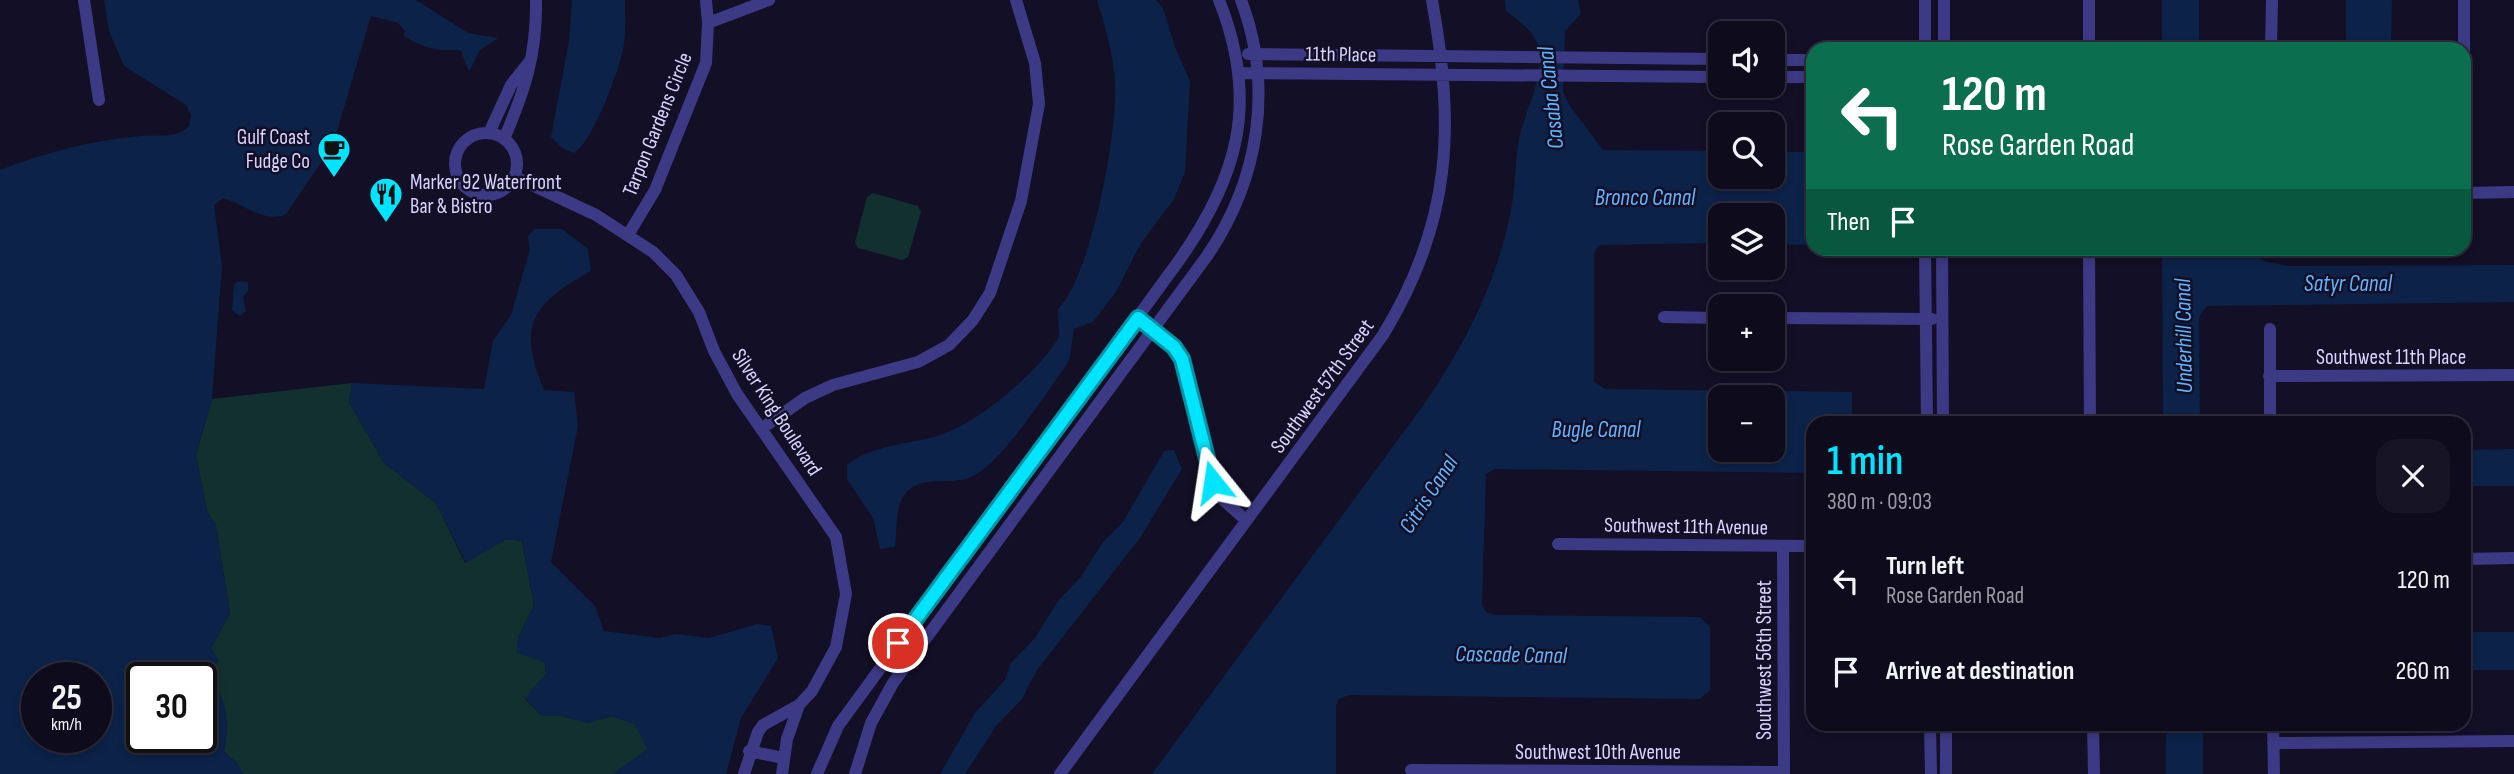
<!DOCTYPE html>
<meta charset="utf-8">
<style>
:root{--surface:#0e0b1c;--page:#171425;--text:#f1f3f6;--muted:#9b9ba3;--line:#2e2b3b;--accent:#00e5ff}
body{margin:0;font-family:"Sofia Sans Condensed",sans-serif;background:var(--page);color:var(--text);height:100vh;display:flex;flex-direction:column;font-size:26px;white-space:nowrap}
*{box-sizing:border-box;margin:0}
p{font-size:23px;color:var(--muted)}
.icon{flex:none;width:38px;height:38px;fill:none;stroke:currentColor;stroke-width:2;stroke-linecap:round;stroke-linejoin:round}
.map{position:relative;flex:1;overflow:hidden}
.panel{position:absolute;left:1806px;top:416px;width:665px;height:315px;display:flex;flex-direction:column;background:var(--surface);border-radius:21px;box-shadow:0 4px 10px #0003,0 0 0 2px var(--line)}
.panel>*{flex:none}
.banner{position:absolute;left:1806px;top:42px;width:665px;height:214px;border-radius:21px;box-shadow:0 4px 10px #0003,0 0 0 2px var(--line);background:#0b6e4f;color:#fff;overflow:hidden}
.controls{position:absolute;left:1708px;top:21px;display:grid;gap:14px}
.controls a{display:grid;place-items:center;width:77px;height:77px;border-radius:14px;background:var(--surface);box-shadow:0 4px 10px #0003,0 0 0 2px var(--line);font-size:35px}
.speed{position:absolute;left:21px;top:662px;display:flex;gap:14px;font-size:35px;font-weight:700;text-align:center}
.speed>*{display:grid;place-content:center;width:91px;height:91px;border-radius:50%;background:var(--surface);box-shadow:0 4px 10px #0003,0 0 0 2px var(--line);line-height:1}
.speed small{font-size:18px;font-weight:400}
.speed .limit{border:4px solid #111;border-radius:10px;background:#fff;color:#111}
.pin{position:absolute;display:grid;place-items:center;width:60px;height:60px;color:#fff;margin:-30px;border:4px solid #fff;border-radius:50%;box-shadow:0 2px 7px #0007}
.me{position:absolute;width:77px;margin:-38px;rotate:345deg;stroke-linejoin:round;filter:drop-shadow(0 0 5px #0008)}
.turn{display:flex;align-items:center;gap:24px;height:147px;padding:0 21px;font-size:32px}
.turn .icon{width:91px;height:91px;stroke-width:2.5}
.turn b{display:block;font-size:49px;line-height:60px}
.then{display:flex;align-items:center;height:66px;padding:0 21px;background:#0003;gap:14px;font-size:26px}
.round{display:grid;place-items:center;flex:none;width:74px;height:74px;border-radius:21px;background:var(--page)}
.summary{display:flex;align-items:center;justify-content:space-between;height:119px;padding:0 21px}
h1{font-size:42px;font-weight:600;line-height:52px;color:var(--accent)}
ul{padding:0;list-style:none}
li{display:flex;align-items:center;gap:21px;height:91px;padding:0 21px}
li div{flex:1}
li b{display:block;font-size:26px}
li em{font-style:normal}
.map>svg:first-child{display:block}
</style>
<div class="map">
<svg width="2514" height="774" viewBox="0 0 2514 774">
<rect width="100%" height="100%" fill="#130f26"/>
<!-- green -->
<path fill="#12302f" d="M873,193l45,13 3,6 -13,45 -6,3 -44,-12 -3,-6 12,-45z
M352,383l-3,19 35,61 52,40 29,60 41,-24 16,2 12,64 -16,33 27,25 1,11 -21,25 17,17h20l26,7 23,-7 24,8 13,25 -35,25h-370l-7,-12 -12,-10c5,-29 4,-48 -13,-73l7,-19 -7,-12 19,-35 -14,-87 -9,-15 -11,-56 16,-56z"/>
<!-- water -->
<path fill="#0c2248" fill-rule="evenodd" d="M104,0h312l52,33 30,5 -18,12 -11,22 -8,-21c-7,-2 -10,0 -17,-1 -12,0 -30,-7 -40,-14l1,-5 -7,-8 -27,-7 -38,129 -47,69c-19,11 -44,-11 -63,-16l-9,7 8,61 -10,133 -16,56 11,56 9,15 14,87 -19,35 7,12 -7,19c17,25 18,44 13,73l12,10 7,12h-243v-604c46,-18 93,-30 142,-34 15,-1 37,2 47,-10l2,-11 -5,-10 -62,-39 -15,-35zM37,677h59v60h-59zM142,677h59v60h-59z
M572,0h53c0,15 1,30 -1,44 -3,22 -31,99 -50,109l-12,-5 -11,-11 18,-96z
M1097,0h59l7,8 12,39 15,34 -5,91 -11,27 -33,44 -25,49 -23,30 -19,7 -4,28 -5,10c-21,29 -60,91 -90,108 -21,13 -53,-3 -70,19 -10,12 -8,38 -10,53l-15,2 -7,-31 -26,-39v-14c23,-19 59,-21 87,-28 41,-11 103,-63 125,-100l-1,-28c33,-32 60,-178 57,-225 -1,-28 -10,-58 -18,-84z
M1505,0h73l3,14 -16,17 -2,61 7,14 33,44 117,1v26h53v-25h40v93l-40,-1v-29h-53v28l-121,2 -5,9v128l11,7 247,3v31l-39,1v49l-318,-4 -9,5 -4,130 4,8 9,3 205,2 10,10v63l-10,9 -351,-4 -10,4 -3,7v68h-184l273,-371c42,-62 74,-125 87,-199 4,-23 3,-48 8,-70 7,-28 25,-57 18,-88 -4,-15 -20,-26 -32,-35zM1720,397h53v53h-53z
M2162,0h37v49h-37z
M2346,0h46l-1,49h-45z
M534,229h28l26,20 3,22c-60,33 -74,55 -47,119l30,2 4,34 -27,136 44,44 9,25 55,7 16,-4 34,4 48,-14 14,2 7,32 -37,60 -15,56h-113l34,-25 -12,-25 -24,-8 -23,7 -26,-7h-20l-17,-18 21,-24 -1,-11 -29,-11 2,-14 16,-33 -12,-64 -16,-2 -40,24 -30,-60 -52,-40 -35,-61 3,-19 132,6 9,-48 18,-26 19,-66 -2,-12z
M2162,249h78l27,13 22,4 225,-1v37l-307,4 -8,11 1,106h-37z
M238,281l10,1v9l-5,6 3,14 -6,5 -8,-6 2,-25z
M2514,449v37h-50v-36z
M1174,450l8,19 -42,69 -103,132 -15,29 -26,27 -31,48h-25l35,-61 30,-33 6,-17 24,-25 23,-37 22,-23 23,-36 20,-20 41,-71z
M2464,632h50v38h-50z
M2166,725h37v49h-37z"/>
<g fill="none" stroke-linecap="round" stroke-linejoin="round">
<!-- minor -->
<path stroke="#3d3a85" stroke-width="12" d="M84,0l15,100
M706,0l2,23
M1925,49v-49
M1944,49v-49
M2089,49v-49
M2271,49l1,-49
M1248,54l472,5
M1773,60h40
M1238,73l482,4
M1773,77h40
M455 164a31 31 0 1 1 62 0a31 31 0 1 1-62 0Z
M489,133l22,-48 19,-24
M504,139c21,-49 33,-85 32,-139
M2464,141v-141
M515,177l81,38 57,37 23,23 23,37 15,39 23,43 99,143 10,57 -10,53 -24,44 -13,14 -36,20 -5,7 -14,42
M2464,193l50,-1
M628,235l27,-45 51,-127 2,-40 61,-23
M1925,248l2,176
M1942,248l1,176
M2089,248l1,176
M1664,317l56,1
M1773,318l159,1
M1147,325l27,22 8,12 31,123 8,16 25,22
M2269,376l245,-1
M2270,424v-95
M761,429l44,-31 28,-13 85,-23 31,-17 24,-25 17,-27 31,-92 18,-97 -4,-41 -19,-63
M1558,544l255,2
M1783,546l1,228
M2464,559l50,-1
M1930,724l1,50
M1946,724v50
M2093,724l1,50
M2273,724l1,50
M2273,743l241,-2
M749,751l34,7
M1411,770l373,2
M782,774l5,-35 12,-34
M817,774l21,-48 337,-460c63,-87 85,-163 44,-266
M855,774l16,-51 22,-40 314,-427c52,-76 67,-169 34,-256
M1060,774l323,-439c69,-113 72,-208 49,-335"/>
</g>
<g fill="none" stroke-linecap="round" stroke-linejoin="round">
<defs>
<path id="route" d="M898,643l240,-325 36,29 8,12 31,123"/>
</defs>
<!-- route casing -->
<use href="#route" stroke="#0095a6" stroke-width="18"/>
<!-- route -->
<use href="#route" stroke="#00e5ff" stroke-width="12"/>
</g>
<!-- icons -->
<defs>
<symbol id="cafe-pin" viewBox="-11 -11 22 30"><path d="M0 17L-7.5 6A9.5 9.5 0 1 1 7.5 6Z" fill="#00e5ff" stroke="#130f26"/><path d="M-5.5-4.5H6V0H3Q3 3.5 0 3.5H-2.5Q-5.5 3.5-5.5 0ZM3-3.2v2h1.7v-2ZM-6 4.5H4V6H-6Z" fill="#111"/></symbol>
<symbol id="restaurant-pin" viewBox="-11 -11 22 30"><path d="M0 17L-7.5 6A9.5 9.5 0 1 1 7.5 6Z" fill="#00e5ff" stroke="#130f26"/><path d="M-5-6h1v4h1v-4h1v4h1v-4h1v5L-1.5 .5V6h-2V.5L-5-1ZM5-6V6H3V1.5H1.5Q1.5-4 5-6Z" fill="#111"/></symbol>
</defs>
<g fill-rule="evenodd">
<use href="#cafe-pin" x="315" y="130" width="38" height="52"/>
<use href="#restaurant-pin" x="367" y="175" width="38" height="52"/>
</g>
<g text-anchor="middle" stroke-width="5" stroke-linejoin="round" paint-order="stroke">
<!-- street labels -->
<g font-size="21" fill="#d9d4ff" stroke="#130f26">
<text transform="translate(1341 54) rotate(1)" y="7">11th Place</text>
<text transform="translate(657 124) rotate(-68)" y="7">Tarpon Gardens Circle</text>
<text x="2391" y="364">Southwest 11th Place</text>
<text transform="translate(1322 386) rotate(-54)" y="7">Southwest 57th Street</text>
<text transform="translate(777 412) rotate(57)" y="7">Silver King Boulevard</text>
<text transform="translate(1686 526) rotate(1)" y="7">Southwest 11th Avenue</text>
<text transform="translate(1764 660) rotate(-90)" y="7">Southwest 56th Street</text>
<text x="1598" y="759">Southwest 10th Avenue</text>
</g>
<!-- poi labels -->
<g font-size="21" fill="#d9d4ff" stroke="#130f26" text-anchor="end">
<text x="310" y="144">Gulf Coast<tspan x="310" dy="24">Fudge Co</tspan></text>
<text x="410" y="189" text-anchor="start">Marker 92 Waterfront<tspan x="410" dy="24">Bar &amp; Bistro</tspan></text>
</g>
<!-- water labels -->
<g font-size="23" font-style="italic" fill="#62b6ff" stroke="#130f26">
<text transform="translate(1550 98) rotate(-96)" y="8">Casaba Canal</text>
<text x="1645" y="205">Bronco Canal</text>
<text x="2348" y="291">Satyr Canal</text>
<text transform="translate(2183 336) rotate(-91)" y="8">Underhill Canal</text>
<text x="1596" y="437">Bugle Canal</text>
<text transform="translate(1428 494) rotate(-57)" y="8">Citris Canal</text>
<text transform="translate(1511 654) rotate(1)" y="8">Cascade Canal</text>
</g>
</g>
</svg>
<div class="controls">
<a><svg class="icon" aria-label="sound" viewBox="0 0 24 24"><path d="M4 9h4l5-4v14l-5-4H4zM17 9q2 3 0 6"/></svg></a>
<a><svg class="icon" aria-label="search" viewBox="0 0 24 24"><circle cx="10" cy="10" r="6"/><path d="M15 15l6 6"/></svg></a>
<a><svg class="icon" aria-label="layers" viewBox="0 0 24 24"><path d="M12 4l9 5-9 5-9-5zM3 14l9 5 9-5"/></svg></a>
<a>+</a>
<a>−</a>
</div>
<div class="speed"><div>25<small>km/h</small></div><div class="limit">30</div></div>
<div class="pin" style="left:898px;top:643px;background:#d93025"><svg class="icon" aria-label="arrive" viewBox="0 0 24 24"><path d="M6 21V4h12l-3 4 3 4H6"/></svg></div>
<svg class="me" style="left:1213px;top:482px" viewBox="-20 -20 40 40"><path d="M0-17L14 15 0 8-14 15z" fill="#00e5ff" stroke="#fff" stroke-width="4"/></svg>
<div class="banner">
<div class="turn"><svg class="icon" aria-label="left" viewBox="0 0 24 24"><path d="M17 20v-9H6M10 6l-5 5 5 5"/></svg><div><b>120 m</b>Rose Garden Road</div></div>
<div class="then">Then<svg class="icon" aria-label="arrive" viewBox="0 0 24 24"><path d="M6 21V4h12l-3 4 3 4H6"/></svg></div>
</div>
<section class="panel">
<div class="summary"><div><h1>1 min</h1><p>380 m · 09:03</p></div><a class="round"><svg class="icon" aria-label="close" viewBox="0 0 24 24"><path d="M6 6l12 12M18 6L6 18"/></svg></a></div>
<ul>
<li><svg class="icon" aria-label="left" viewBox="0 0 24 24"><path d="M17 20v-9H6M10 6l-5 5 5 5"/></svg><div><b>Turn left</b><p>Rose Garden Road</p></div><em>120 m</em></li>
<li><svg class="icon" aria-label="arrive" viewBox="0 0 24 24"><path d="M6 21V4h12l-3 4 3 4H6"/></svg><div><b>Arrive at destination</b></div><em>260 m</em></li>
</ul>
</section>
</div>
